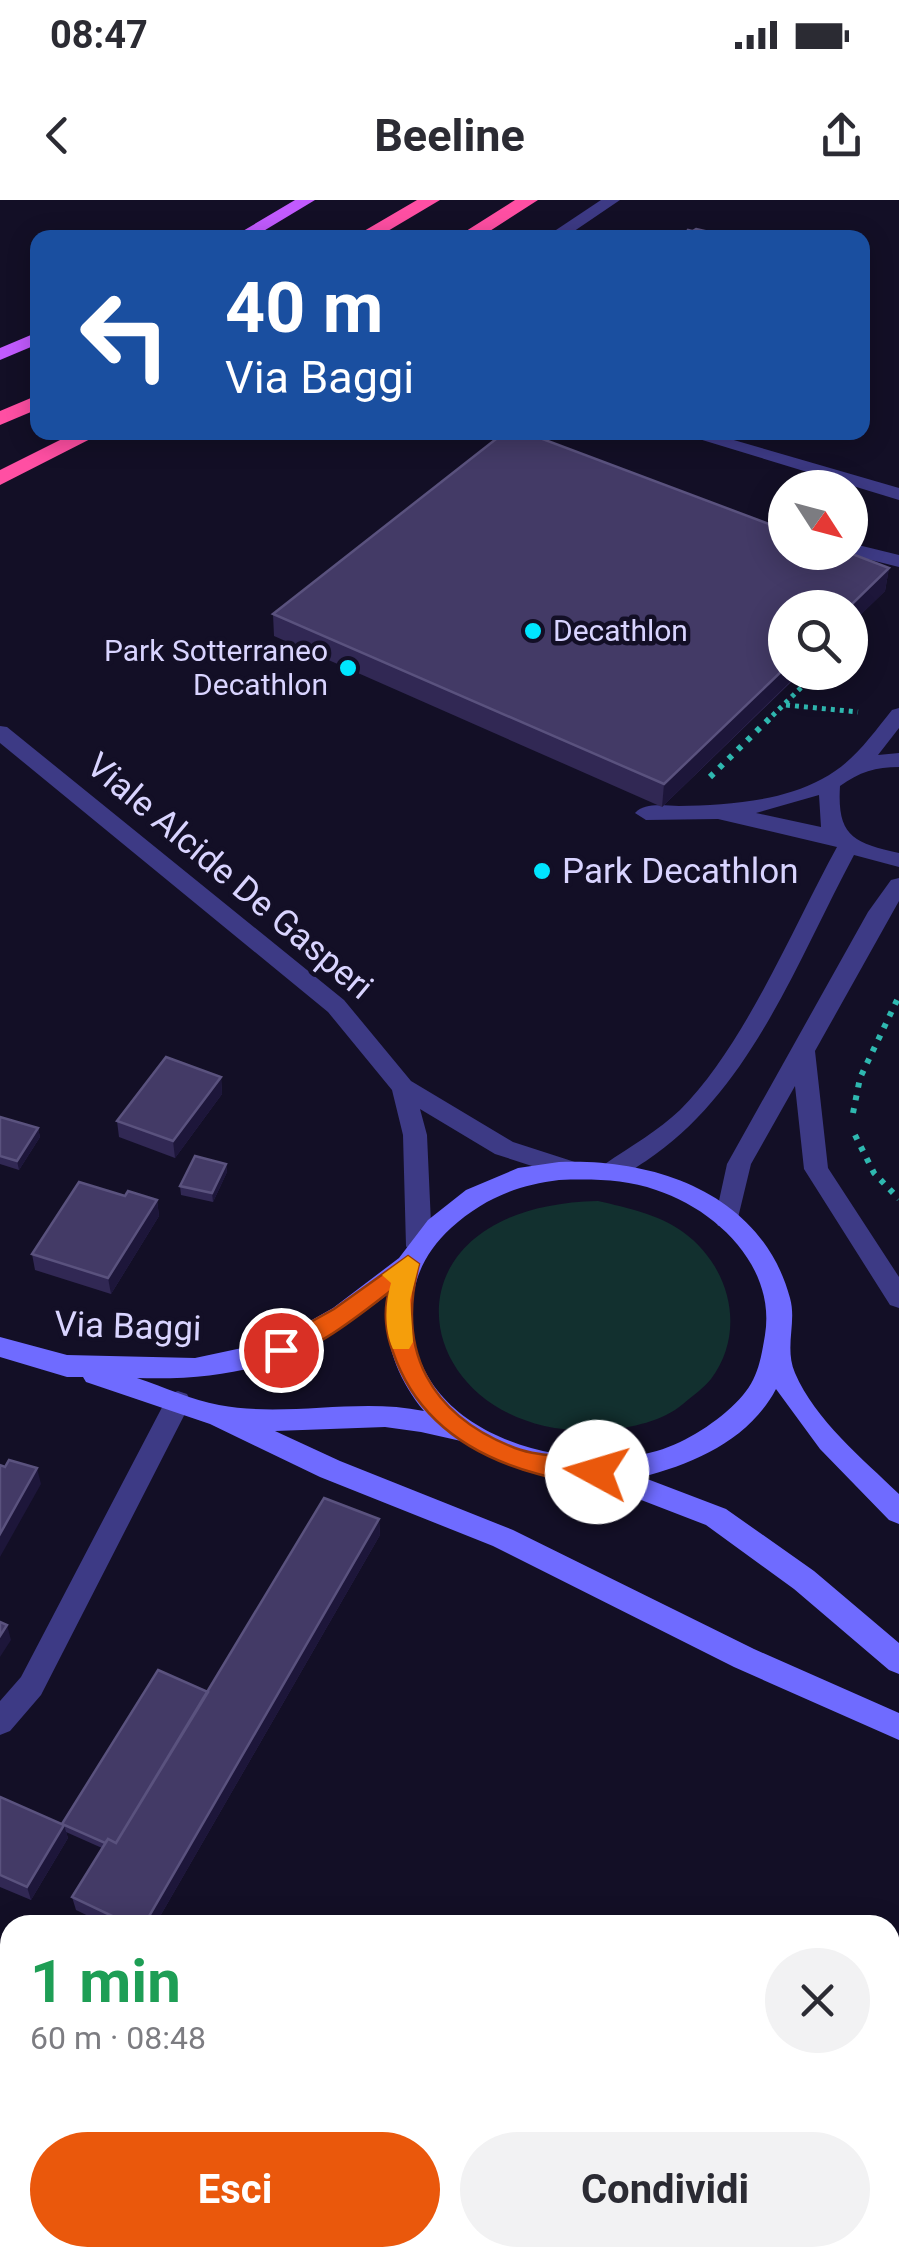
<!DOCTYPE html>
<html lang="it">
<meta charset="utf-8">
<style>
:root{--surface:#fff;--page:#f2f2f3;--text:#2b2b33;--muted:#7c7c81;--accent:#ea580c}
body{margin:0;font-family:Roboto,sans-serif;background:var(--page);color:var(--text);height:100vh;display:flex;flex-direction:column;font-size:38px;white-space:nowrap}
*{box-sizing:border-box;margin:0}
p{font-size:32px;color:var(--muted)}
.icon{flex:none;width:55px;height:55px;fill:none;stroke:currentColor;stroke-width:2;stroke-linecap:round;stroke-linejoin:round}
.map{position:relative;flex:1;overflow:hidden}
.side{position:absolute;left:0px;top:1715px;width:900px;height:352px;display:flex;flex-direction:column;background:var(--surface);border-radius:30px 30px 0 0;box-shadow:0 5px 25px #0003}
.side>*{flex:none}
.hud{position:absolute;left:30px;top:30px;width:840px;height:210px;border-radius:20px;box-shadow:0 5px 25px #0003;background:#1a4fa0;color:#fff;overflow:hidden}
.needle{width:65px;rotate:126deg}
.tools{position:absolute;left:768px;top:270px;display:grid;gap:20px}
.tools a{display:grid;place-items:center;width:100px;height:100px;border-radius:50%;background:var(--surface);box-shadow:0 5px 25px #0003;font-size:50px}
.pin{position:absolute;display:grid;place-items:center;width:85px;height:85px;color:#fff;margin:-42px;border:5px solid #fff;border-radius:50%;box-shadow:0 2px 10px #0007}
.me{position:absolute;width:110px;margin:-55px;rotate:276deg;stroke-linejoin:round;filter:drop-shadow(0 0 8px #0008)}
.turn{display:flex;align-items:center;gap:35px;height:210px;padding:0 30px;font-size:45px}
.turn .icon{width:130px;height:130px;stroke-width:2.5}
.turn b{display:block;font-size:70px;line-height:85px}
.round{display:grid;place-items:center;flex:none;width:105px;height:105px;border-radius:52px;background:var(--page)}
.headline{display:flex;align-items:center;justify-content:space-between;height:170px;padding:0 30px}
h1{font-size:60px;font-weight:700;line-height:75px;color:#1e9e55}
.primary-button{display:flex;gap:20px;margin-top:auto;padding:20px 30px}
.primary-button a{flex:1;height:115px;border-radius:60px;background:var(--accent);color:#fff;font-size:40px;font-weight:700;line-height:115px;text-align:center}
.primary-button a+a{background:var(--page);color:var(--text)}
.status{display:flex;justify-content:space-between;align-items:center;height:70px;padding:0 50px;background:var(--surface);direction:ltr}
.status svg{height:28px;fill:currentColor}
header{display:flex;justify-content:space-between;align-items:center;height:130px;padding:0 30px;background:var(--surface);font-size:45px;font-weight:700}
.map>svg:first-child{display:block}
</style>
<div class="status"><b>08:47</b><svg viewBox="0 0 49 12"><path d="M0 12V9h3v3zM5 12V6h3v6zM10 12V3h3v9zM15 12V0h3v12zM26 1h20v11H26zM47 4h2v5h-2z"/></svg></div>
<header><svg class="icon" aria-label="back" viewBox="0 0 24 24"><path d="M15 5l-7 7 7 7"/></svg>Beeline<svg class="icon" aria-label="share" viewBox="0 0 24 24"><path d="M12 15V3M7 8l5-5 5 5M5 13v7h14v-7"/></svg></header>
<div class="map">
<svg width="899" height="2067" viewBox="0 0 899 2067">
<rect width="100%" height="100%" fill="#130f26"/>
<!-- green -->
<path fill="#12302f" d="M598,1001c30,7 60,13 85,31 47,34 64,99 28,147 -7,9 -19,17 -28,25 -20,17 -52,24 -78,26 -195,15 -244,-224 -7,-229z"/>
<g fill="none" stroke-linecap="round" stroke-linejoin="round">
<!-- path-far2 -->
<path stroke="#2fb8b0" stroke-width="5" stroke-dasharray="4 5" stroke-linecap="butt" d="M786,505l72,7
M766,522l51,-50"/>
<!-- path-far1 -->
<path stroke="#2fb8b0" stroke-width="6" stroke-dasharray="5 8" stroke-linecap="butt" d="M710,577l59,-58
M853,913l7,-35 39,-82
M855,935l19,38 25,26"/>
<!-- path -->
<path stroke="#2fb8b0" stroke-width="8" stroke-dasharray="6 9" stroke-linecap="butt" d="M0,1746l10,4
M851,2058l27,9"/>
<!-- service -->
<path fill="#3d3a85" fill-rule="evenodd" d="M601,0h19l-56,38h-20z
M850,343l49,12v12l-56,-14 7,-1z
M899,508v20l-21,27 21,-2v14c-23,0 -40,5 -59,19 -3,49 12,57 59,67v14l-45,-12c-57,106 -104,237 -208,306 -13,8 -25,20 -41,15l-3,-6 3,-6c26,-18 53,-33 75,-54 65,-65 113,-183 157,-263l-119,-28 -72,1 -11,-7c10,-11 29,-7 44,-7 46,-1 101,-4 143,-27 31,-16 49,-43 70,-69zM819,595l2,32 -65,-14z
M899,678v23l-84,150 13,117 71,109v31l-9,-3 -86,-136 -9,-83 -44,78 -15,62h-18l-3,-7 12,-55 141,-252 23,-32z
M178,1191l9,3 4,8 -150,293 -31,36 -10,4v-34l21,-24 148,-283z"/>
<!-- minor -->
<path fill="#3d3a85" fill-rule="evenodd" d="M676,232h30l193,56v12z
M0,526l7,1 337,273 67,81 102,61 65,21 3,6 -3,6 -9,3 -74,-24 -75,-45 7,26 5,111 -4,7h-18l-4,-7 -3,-111 -11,-45 -64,-78 -328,-269z"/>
<!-- secondary -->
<path fill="#6f6bff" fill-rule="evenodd" d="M559,962c97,-4 203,32 231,136 7,25 -6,49 5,75 20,47 68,86 104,121v30l-10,-4 -69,-71 -44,-60c-26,50 -82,75 -134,88l84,32 88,62 85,72v31l-10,-4 -95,-81 -88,-64 -114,-44 -30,-2 -40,-9 -61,-29 -40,-9 -36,-5 -110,4 65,30 173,69 241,119 145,64v27l-165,-73 -241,-121 -173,-69 -110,-53 -124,-42 -3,-5h-16l-67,-20v-20l67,18 128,3 80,-17 58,-33 66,-50 29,-38 38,-30 52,-22zM559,980c33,-1 66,-1 97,10 61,20 120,77 109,145 -6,36 -10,52 -39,77 -25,21 -55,38 -87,43 -92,14 -227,-27 -227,-140 0,-36 13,-63 39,-87 32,-29 66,-43 108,-48zM388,1094c-6,44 8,83 36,117 -67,-14 -137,7 -205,-6 -27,-5 -55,-18 -82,-27 108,3 165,-18 251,-84z"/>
<!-- primary -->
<path fill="#c25bff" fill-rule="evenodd" d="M295,0h20l-63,38h-21z
M38,132v12l-38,16v-12z"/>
<!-- motorway -->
<path fill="#ff4fa3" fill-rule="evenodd" d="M417,0h23l-64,38h-24z
M515,0h23l-59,38h-24z
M38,195v14l-38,16v-14z
M76,232h28l-104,53v-15z"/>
</g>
<!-- wall -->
<path fill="#312854" d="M889,368l-4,23 -223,216 -388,-171 -1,-22z
M221,877l1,17 -47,64 -56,-21 -2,-16z
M0,917l38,11 2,9 -21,33 -19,-6z
M226,964l1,8 -14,30 -32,-7 -1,-9z
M125,996l32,4 2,16 -48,78 -76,-24 -3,-16z
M379,1319l1,16 -225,390h-48l-31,-15 -4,-13 30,-49 -36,-16 2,6 -37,62 -31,-13v-90l62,27 146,-132z"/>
<!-- shaded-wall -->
<path fill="#1d163a" d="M889,368l-4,23 -35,34v-17h-2z
M785,468v4h15l-138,135 2,-23z
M221,877l1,17 -47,64 -2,-17z
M38,928l2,9 -21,33 -2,-9z
M226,964l1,8 -14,30 -1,-9z
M157,1000l2,16 -48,78 -3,-16z
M37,1268l4,16 -41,73v-23z
M379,1319l1,16 -225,390h-11z
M7,1425l4,15 -11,17v-21z
M64,1625l4,13 -37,62 -4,-13z"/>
<!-- building -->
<path fill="#433a66" stroke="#5a527e" stroke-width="2.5" d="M696,29l39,9h-14l-28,-7z
M688,30l33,8h-39z
M505,232h19l261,98v22h62l42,16 -41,40h-63v60l-121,116 -391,-170z
M166,857l55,20 -48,64 -56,-20z
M0,917l38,11 -21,33 -17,-5z
M195,956l31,8 -14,29 -32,-7z
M79,982l46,14 3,-5 29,9 -49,78 -76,-24z
M9,1260l28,8 -37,66v-69l5,2z
M324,1298l55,21 -235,406h-13l-59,-28 36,-58 8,4z
M0,1422l7,3 -7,11z
M158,1470l50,22 -92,151 -8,-4 -3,4 -43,-19z
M0,1597l64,28 -37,62 -27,-12z"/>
<!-- route -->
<path fill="#ea580c" stroke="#983908" stroke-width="2.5" d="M408,1056l11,8c-23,87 11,151 96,184 30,11 62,6 91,16l4,8 -4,7c-20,7 -48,1 -68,-5 -67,-18 -122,-54 -145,-122 -7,-18 -10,-41 -4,-60 -22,17 -91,73 -116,64l-4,-6 4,-7 61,-34z"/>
<!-- slow -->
<path fill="#f59e0b" d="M408,1056l11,8 -9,36 3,42 -4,7h-16c-9,-20 -8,-45 -2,-66l-9,-8z"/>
<!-- markers -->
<g fill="#00e5ff" stroke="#130f26" stroke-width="4">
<circle cx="533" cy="431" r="10"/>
<circle cx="348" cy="468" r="10"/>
<circle cx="542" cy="671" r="10"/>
</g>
<g text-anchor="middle" stroke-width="9" stroke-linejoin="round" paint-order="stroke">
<!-- far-poi labels -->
<g font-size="30" fill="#d9d4ff" stroke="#130f26" text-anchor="start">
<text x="553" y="441">Decathlon</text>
<text x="328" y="461" text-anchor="end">Park Sotterraneo<tspan x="328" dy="34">Decathlon</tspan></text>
</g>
<!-- poi labels -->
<g font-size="35" fill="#d9d4ff" stroke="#130f26" text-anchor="start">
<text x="562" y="683">Park Decathlon</text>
</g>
<!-- street labels -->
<g font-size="35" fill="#d9d4ff" stroke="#130f26">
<text transform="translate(230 676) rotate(40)" y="12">Viale Alcide De Gasperi</text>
<text transform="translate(128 1126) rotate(2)" y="12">Via Baggi</text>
</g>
</g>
</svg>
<div class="tools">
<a><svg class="needle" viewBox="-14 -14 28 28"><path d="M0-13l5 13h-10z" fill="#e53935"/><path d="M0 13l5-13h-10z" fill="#7c7c81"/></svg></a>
<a><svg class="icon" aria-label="search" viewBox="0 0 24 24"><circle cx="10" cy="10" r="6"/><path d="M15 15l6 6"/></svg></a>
</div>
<div class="pin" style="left:281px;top:1150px;background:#d93025"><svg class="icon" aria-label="arrive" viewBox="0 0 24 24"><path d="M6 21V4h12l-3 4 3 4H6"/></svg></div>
<svg class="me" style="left:597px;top:1272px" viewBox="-20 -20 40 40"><circle r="19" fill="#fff"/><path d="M0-13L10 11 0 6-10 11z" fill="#ea580c"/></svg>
<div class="hud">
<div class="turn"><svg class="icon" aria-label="left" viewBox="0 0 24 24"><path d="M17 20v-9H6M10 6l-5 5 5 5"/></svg><div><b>40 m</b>Via Baggi</div></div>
</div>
<section class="side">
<div class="headline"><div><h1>1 min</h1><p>60 m · 08:48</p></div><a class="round"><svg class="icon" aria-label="close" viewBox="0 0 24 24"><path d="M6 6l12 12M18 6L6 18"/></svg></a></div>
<div class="primary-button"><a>Esci</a><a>Condividi</a></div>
</section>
</div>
